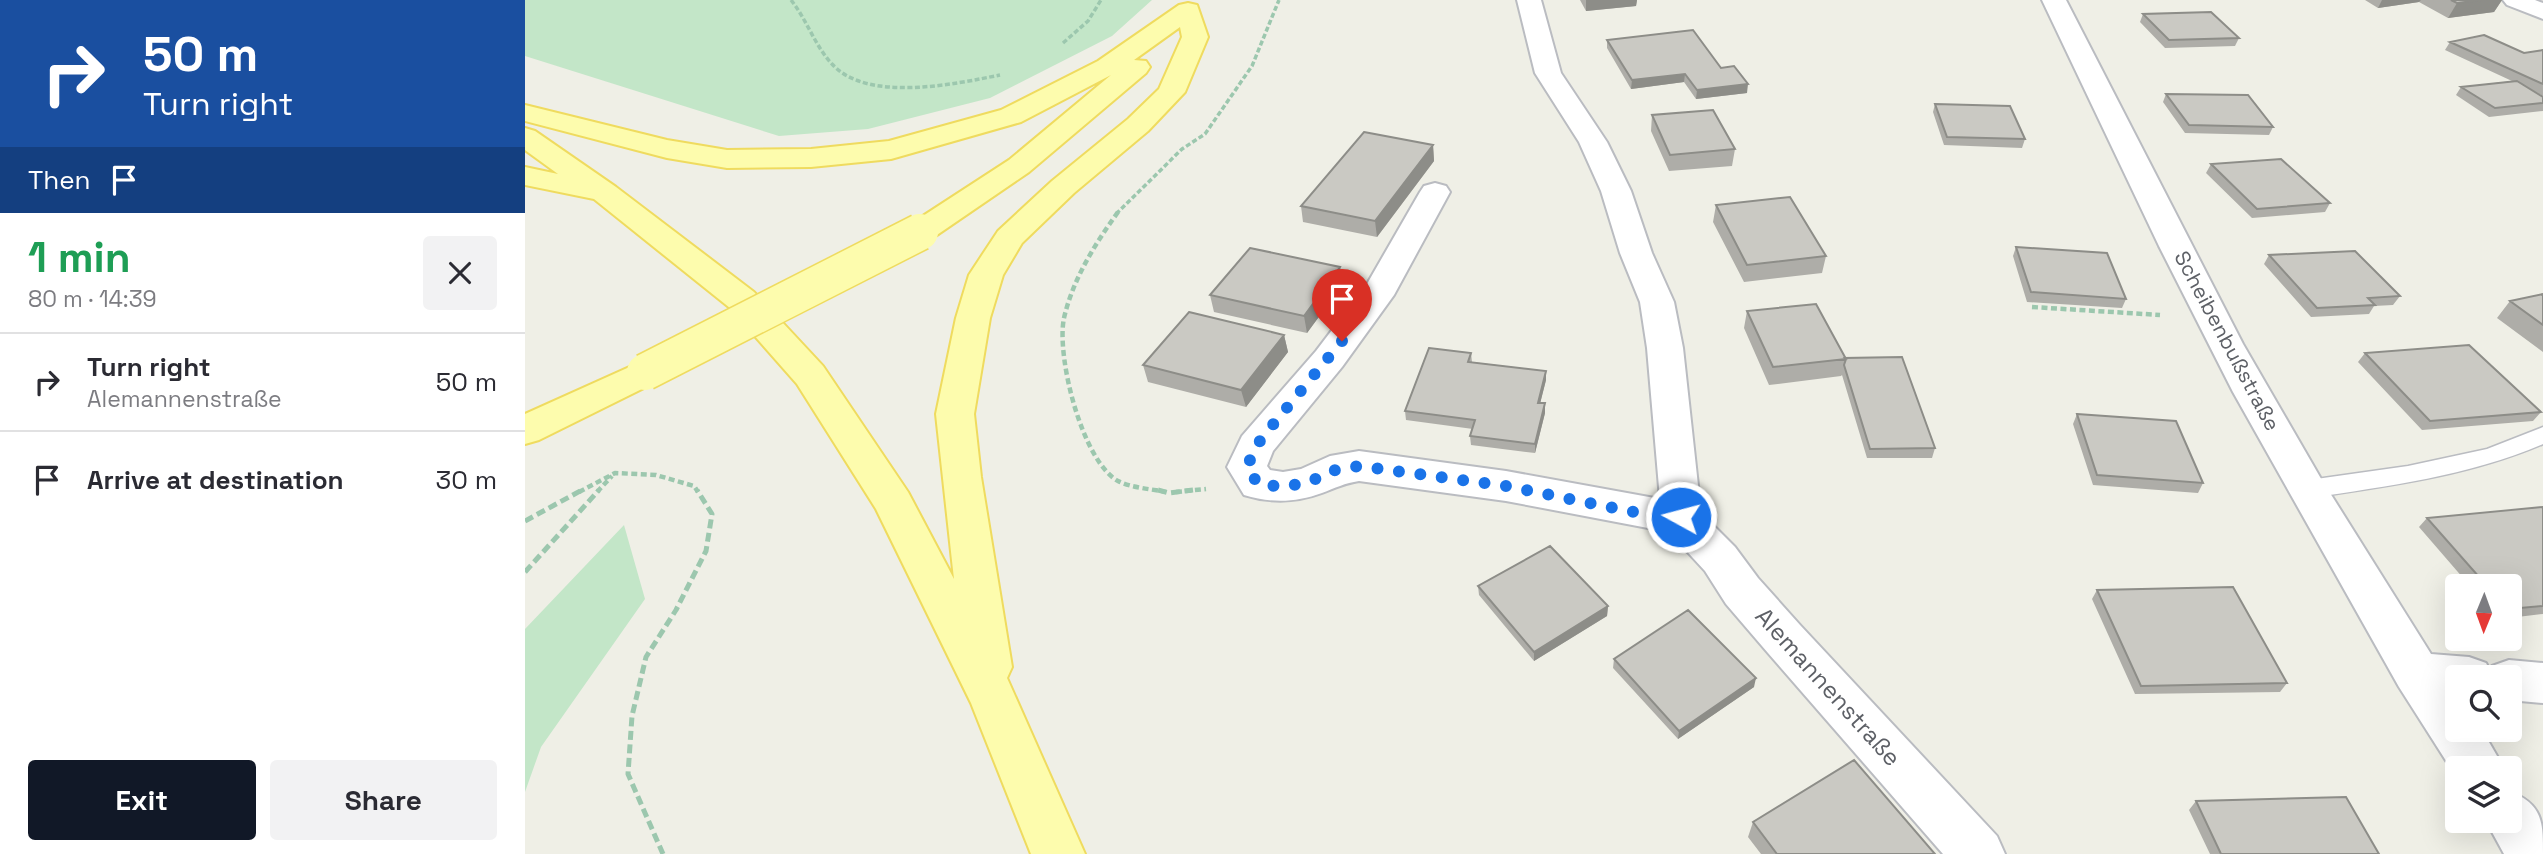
<!DOCTYPE html>
<meta charset="utf-8">
<style>
:root{--surface:#fff;--page:#f2f2f3;--text:#2b2b33;--muted:#7c7c81;--line:#e1e1e2;--accent:#111827}
body{margin:0;font-family:"Space Grotesk",sans-serif;background:var(--page);color:var(--text);height:100vh;display:flex;flex-direction:column;font-size:26px;white-space:nowrap}
*{box-sizing:border-box;margin:0}
p{font-size:23px;color:var(--muted)}
.icon{flex:none;width:38px;height:38px;fill:none;stroke:currentColor;stroke-width:2;stroke-linecap:round;stroke-linejoin:round}
.map{position:relative;flex:1;overflow:hidden}
.panel{display:flex;flex-direction:column;background:var(--surface);width:525px}
.panel>*{flex:none}
.hud{background:#1a4fa0;color:#fff;overflow:hidden}
.needle{width:46px;rotate:181deg}
.fabs{position:absolute;left:1920px;top:574px;display:grid;gap:14px}
.fabs a{display:grid;place-items:center;width:77px;height:77px;border-radius:7px;background:var(--surface);box-shadow:0 7px 28px #0002;font-size:35px}
.pin{position:absolute;display:grid;place-items:center;width:60px;height:60px;color:#fff;margin:-72px -30px;border-radius:50% 50% 50% 0;rotate:-45deg;box-shadow:0 0 7px #0007}
.pin .icon{rotate:45deg}
.me{position:absolute;width:77px;margin:-38px;rotate:277deg;stroke-linejoin:round;filter:drop-shadow(0 0 5px #0008)}
.turn{display:flex;align-items:center;gap:24px;height:147px;padding:0 28px;font-size:32px}
.turn .icon{width:91px;height:91px;stroke-width:2.5}
.turn b{display:block;font-size:49px;line-height:60px}
.then{display:flex;align-items:center;height:66px;padding:0 28px;background:#0003;gap:14px;font-size:26px}
.round{display:grid;place-items:center;flex:none;width:74px;height:74px;border-radius:7px;background:var(--page)}
.headline{display:flex;align-items:center;justify-content:space-between;height:119px;padding:0 28px}
h1{font-size:42px;font-weight:800;line-height:52px;color:#1e9e55}
.primary-button{display:flex;gap:14px;margin-top:auto;padding:14px 28px}
.primary-button a{flex:1;height:80px;border-radius:7px;background:var(--accent);color:#fff;font-size:28px;font-weight:800;line-height:80px;text-align:center}
.primary-button a+a{background:var(--page);color:var(--text)}
ul{padding:0;list-style:none}
li{display:flex;align-items:center;gap:21px;height:98px;padding:0 28px;border-top:2px solid var(--line)}
li div{flex:1}
li b{display:block;font-size:26px}
li em{font-style:normal}
main{display:flex;flex:1;min-height:0}
.map>svg:first-child{display:block}
</style>
<main>
<section class="panel">
<div class="hud">
<div class="turn"><svg class="icon" aria-label="right" viewBox="0 0 24 24"><path d="M7 20v-9h11M14 6l5 5-5 5"/></svg><div><b>50 m</b>Turn right</div></div>
<div class="then">Then<svg class="icon" aria-label="arrive" viewBox="0 0 24 24"><path d="M6 21V4h12l-3 4 3 4H6"/></svg></div>
</div>
<div class="headline"><div><h1>1 min</h1><p>80 m · 14:39</p></div><a class="round"><svg class="icon" aria-label="close" viewBox="0 0 24 24"><path d="M6 6l12 12M18 6L6 18"/></svg></a></div>
<ul>
<li><svg class="icon" aria-label="right" viewBox="0 0 24 24"><path d="M7 20v-9h11M14 6l5 5-5 5"/></svg><div><b>Turn right</b><p>Alemannenstraße</p></div><em>50 m</em></li>
<li><svg class="icon" aria-label="arrive" viewBox="0 0 24 24"><path d="M6 21V4h12l-3 4 3 4H6"/></svg><div><b>Arrive at destination</b></div><em>30 m</em></li>
</ul>
<div class="primary-button"><a>Exit</a><a>Share</a></div>
</section>
<div class="map">
<svg width="2018" height="854" viewBox="0 0 2018 854">
<rect width="100%" height="100%" fill="#efefe6"/>
<!-- green -->
<path fill="#c3e6c8" d="M0,0h627l-40,36 -122,62 -122,31 -89,7 -254,-80z
M99,525l21,74 -104,148 -16,45v-163z"/>
<g fill="none" stroke-linecap="round" stroke-linejoin="round">
<defs>
<path id="lane" d="M2018,427v17c-75,32 -154,42 -234,54l-8,-3 -4,-6 4,-6 8,-3 99,-14 79,-17z"/>
<path id="street" d="M992,0h24l20,73 46,69 24,49 21,62 22,49 9,46 18,165 34,34 23,31 42,47 197,211 8,18h-62l-175,-201 -42,-49 -21,-33 -36,-39 -163,-31 -147,-20c-14,2 -24,7 -37,12 -27,10 -52,10 -78,2l-17,-28 15,-31 74,-85 51,-67 53,-92 4,-6 11,-3 11,3 4,6 -56,103 -52,72 -69,84 -6,15 3,4 13,2 18,-3 29,-13 29,-5 147,20 154,28 -13,-151 -7,-46 -20,-49 -19,-62 -22,-49 -44,-69z
M1517,0h24l177,344 77,133 111,177 38,3 17,6 4,8 2,-5 17,-6 34,3v40l-34,-3v-23h-52v53h25l22,38h-47v10l-58,-91 -166,-295 -74,-146z
M1978,0h32l8,3v16l-36,-14z
M1984,791c34,13 34,31 34,63h-39l-18,-33h23z"/>
<path id="primary" d="M663,3l9,2 11,32 -23,55 -37,39 -74,62 -52,50 -19,32 -13,43 -16,96 7,63 31,190 -5,11 78,176h-54l-60,-151 -95,-194 -79,-125 -67,-76 -136,-109 -69,-14v-18l33,7 -33,-24v-22l10,3 81,56 138,105 69,74 85,126 46,87 -18,-165 20,-96 13,-43 29,-44 54,-50 76,-62 31,-30 23,-52 -2,-10 -46,33 12,1 4,6 -4,6 -117,99 -98,67 -11,3 -11,-3 -5,-7 5,-7 100,-65 102,-85 -90,47 -130,37 -80,8 -84,1 -60,-10 -142,-37v-16l142,35 60,10 84,-1 78,-8 112,-31 97,-49 81,-56z
M120,360l13,3 5,9 -5,9 -119,59 -14,4v-30z"/>
</defs>
<!-- lane casing -->
<use href="#lane" stroke="#babcc1" stroke-width="3"/>
<!-- street casing -->
<use href="#street" stroke="#babcc1" stroke-width="4"/>
<!-- primary casing -->
<use href="#primary" stroke="#efdb5f" stroke-width="4"/>
<!-- path-far2 -->
<path stroke="#9cc7ae" stroke-width="3.5" stroke-dasharray="5 2.5" stroke-linecap="butt" d="M266,0c16,20 24,46 41,64 35,39 123,20 168,11
M538,43l25,-22 13,-21
M591,214l66,-65 23,-15 47,-68 27,-66"/>
<!-- path-far1 -->
<path stroke="#9cc7ae" stroke-width="4.5" stroke-dasharray="6 3.5" stroke-linecap="butt" d="M593,212c-23,32 -45,67 -54,106 -8,38 18,143 54,163 13,7 34,8 48,11
M1507,307l128,8
M54,492l36,-19 41,2 38,11 4,6
M72,492l15,-16
M651,492l30,-3"/>
<!-- path -->
<path stroke="#9cc7ae" stroke-width="5" stroke-dasharray="9 4.5" stroke-linecap="butt" d="M633,490l11,3 24,-3
M0,521l57,-31
M0,572l74,-82
M138,854l-35,-80 4,-58 14,-59 30,-47 30,-59 6,-37 -15,-24"/>
<!-- lane -->
<use href="#lane" fill="#fff" fill-rule="evenodd"/>
<!-- street -->
<use href="#street" fill="#fff" fill-rule="evenodd"/>
<!-- primary -->
<use href="#primary" fill="#fdfcad" fill-rule="evenodd"/>
<defs>
<path id="primary-bridge" d="M120,372l275,-140"/>
</defs>
<!-- primary-bridge casing -->
<use href="#primary-bridge" stroke="#efdb5f" stroke-width="39" stroke-linecap="butt"/>
<!-- primary-bridge -->
<use href="#primary-bridge" stroke="#fdfcad" stroke-width="36"/>
</g>
<!-- wall -->
<path fill="#aeada8" d="M1055,0h57l-1,6 -50,5z
M1840,0h137l-8,12 -46,6 -29,-16 -41,6z
M1618,14l96,24 -4,8 -70,2 -25,-26z
M1082,40l114,28 26,25 -51,6 -12,-17 -53,7 -24,-41z
M1925,42l74,11 19,-3v46l-9,-5 9,6v14l-54,6 -33,-22 5,-8 51,-6 -67,-31z
M1641,94l107,33 -4,8 -84,-2 -22,-31z
M1410,104l90,35 -3,9 -78,-3 -11,-33z
M1127,115l83,34 -3,17 -63,5 -18,-40z
M908,145l1,16 -57,76 -74,-15 -2,-16z
M1686,164l119,39 -5,9 -73,6 -46,-45z
M1191,205l110,51 -4,17 -78,9 -31,-60z
M1491,247l110,52 -4,9 -95,-6 -14,-46z
M1744,255l131,41 -7,9 -19,1 -5,8 -58,3 -47,-53z
M815,267l3,17 -36,49 -93,-21 -4,-17z
M2018,294v58l-46,-34 13,-17z
M1222,311l98,47 90,90 -3,10h-65l-25,-83 -1,1 -72,9 -25,-57z
M759,335l4,17 -42,55 -98,-25 -5,-17z
M946,353l1,9 74,9v9l-6,23h5v10l-10,40 -64,-8 -1,-9 3,-7 -67,-9 -1,-9z
M1840,353l176,59 -8,9 -111,9 -64,-68z
M1552,414l126,69 -5,10 -105,-8 -20,-61z
M2018,507v107l-34,4v-32h-39l-51,-59 8,-9z
M953,586l130,20 -1,10 -73,45 -55,-66z
M1572,590l190,93 -7,9 -145,2 -43,-95z
M1089,659l140,28 -76,52 -65,-71z
M1671,801l183,53h-169l-21,-44z
M1228,822l182,32h-174l-13,-17z"/>
<!-- shaded-wall -->
<path fill="#8d8d88" d="M1061,0h51l-1,6 -50,5z
M1857,0h39l-2,2 -41,6z
M1956,0h21l-8,12 -46,6 9,-15z
M1160,74l-1,8 -53,7 1,-9z
M1223,84l-1,9 -51,6 1,-9z
M908,145l1,16 -57,76 -2,-16z
M815,267l3,17 -36,49 -3,-17z
M759,335l4,17 -42,55 -5,-17z
M1021,371v9l-8,32v-9z
M1020,403v10l-10,40v-9z
M1083,606l-1,10 -73,45v-9z
M1231,678l-2,9 -76,52 1,-8z"/>
<!-- building -->
<path fill="#cac9c3" stroke="#8d8d88" stroke-width="2" d="M1926,0h30l-24,3z
M1686,12l28,26 -70,2 -26,-26z
M1168,30l28,38 13,-2 14,18 -51,6 -12,-16 -53,6 -25,-40z
M1959,35l40,18 19,-3v34l-93,-42z
M1992,81l26,16v6l-48,5 -34,-21z
M1641,94l82,1 25,32 -84,-2z
M1410,104l75,2 15,33 -78,-2z
M1188,110l22,39 -65,6 -18,-40z
M839,132l69,13 -58,76 -74,-15z
M1756,159l49,44 -73,6 -46,-45z
M1265,197l36,59 -79,9 -31,-60z
M1491,247l91,6 19,46 -95,-7z
M725,248l90,19 -36,49 -94,-21z
M1830,251l45,45 -32,2 7,7 -58,3 -48,-53z
M2018,294v31l-33,-24z
M1291,304l30,55 -73,8 -26,-56z
M664,312l95,23 -43,55 -98,-25z
M1944,345l72,67 -111,9 -65,-68z
M904,348l42,5 -3,9 78,9 -8,32h7l-10,41 -65,-8 5,-16 -70,-9z
M1377,357l33,91 -65,1 -26,-84 2,-6 -1,-1z
M1552,414l99,7 27,62 -106,-8z
M2018,507v99l-34,3v-23h-22l-60,-68z
M1025,546l58,60 -74,46 -56,-66z
M1708,587l54,96 -146,3 -44,-96z
M1163,610l68,68 -77,53 -65,-72z
M1329,760l81,94h-158l-24,-32z
M1821,797l33,57h-158l-25,-53z"/>
<g fill="none" stroke-linecap="round" stroke-linejoin="round">
<!-- route -->
<path stroke="#1a73e8" stroke-width="12" stroke-dasharray="0 21.6" d="M817,341l-71,86 -15,19 -9,21 11,17 25,3 27,-5 20,-11 29,-5 147,20 128,26 47,5"/>
</g>
<g text-anchor="middle" stroke-width="6" stroke-linejoin="round" paint-order="stroke">
<!-- street labels -->
<g font-size="21" fill="#5d6066" stroke="#fff">
<text transform="translate(1702 341) rotate(62)" y="7">Scheibenbußstraße</text>
</g>
<!-- near-street labels -->
<g font-size="24" fill="#5d6066" stroke="#fff">
<text transform="translate(1303 687) rotate(48)" y="8">Alemannenstraße</text>
</g>
</g>
</svg>
<div class="fabs">
<a><svg class="needle" viewBox="-14 -14 28 28"><path d="M0-13l5 13h-10z" fill="#e53935"/><path d="M0 13l5-13h-10z" fill="#7c7c81"/></svg></a>
<a><svg class="icon" aria-label="search" viewBox="0 0 24 24"><circle cx="10" cy="10" r="6"/><path d="M15 15l6 6"/></svg></a>
<a><svg class="icon" aria-label="layers" viewBox="0 0 24 24"><path d="M12 4l9 5-9 5-9-5zM3 14l9 5 9-5"/></svg></a>
</div>
<div class="pin" style="left:817px;top:341px;background:#d93025"><svg class="icon" aria-label="arrive" viewBox="0 0 24 24"><path d="M6 21V4h12l-3 4 3 4H6"/></svg></div>
<svg class="me" style="left:1156px;top:517px" viewBox="-20 -20 40 40"><circle r="17" fill="#1a73e8" stroke="#fff" stroke-width="3"/><path d="M0-11L8 9 0 5-8 9z" fill="#fff"/></svg>
</div>
</main>
